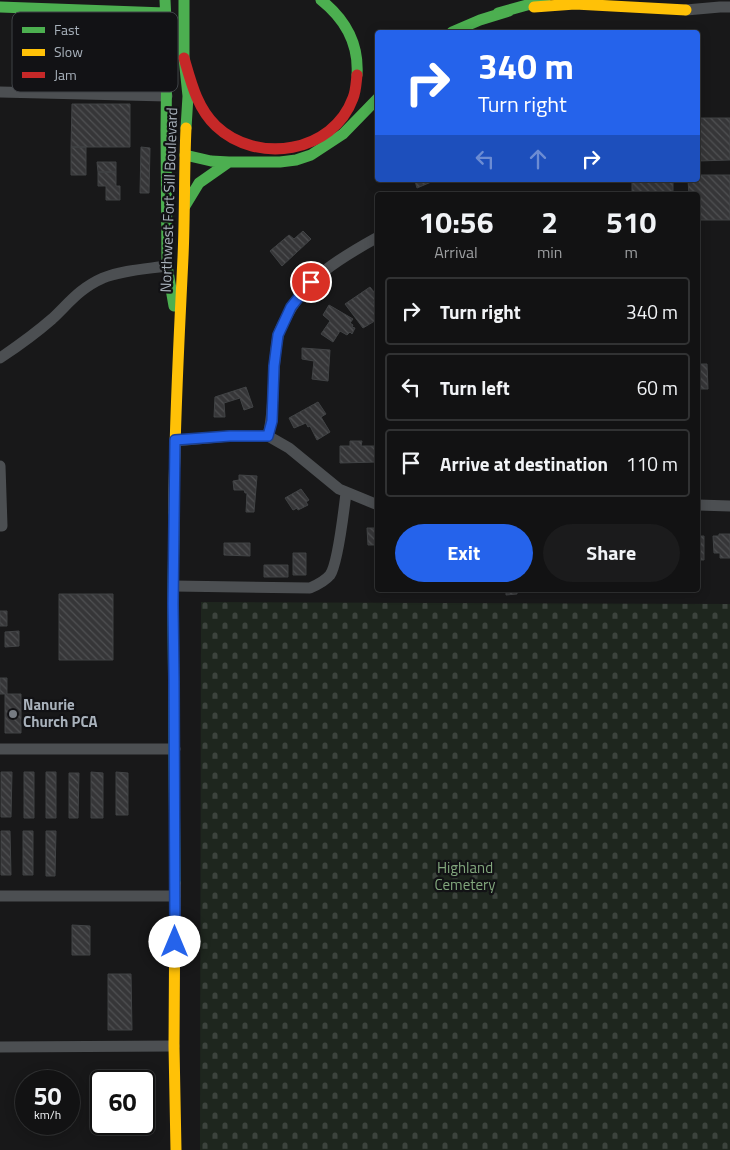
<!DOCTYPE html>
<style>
:root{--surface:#121213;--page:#1b1b1c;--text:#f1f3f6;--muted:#9c9ea0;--line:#313233;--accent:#2563eb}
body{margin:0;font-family:"Titillium Web",sans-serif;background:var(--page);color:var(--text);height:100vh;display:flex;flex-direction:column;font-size:19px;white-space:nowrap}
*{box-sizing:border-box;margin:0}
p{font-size:16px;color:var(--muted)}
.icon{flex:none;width:28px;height:28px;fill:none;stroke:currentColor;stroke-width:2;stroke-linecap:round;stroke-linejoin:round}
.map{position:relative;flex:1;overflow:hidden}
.side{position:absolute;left:375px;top:192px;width:325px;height:400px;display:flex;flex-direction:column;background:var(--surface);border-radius:5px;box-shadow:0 2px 12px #0003,0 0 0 1px var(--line)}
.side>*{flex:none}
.banner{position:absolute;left:375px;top:30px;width:325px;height:152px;border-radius:5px;box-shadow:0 2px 12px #0003,0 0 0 1px var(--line);background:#2563eb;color:#fff;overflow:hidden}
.speed{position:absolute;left:15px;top:1070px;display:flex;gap:10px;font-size:25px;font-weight:700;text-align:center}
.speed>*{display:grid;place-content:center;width:65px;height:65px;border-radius:50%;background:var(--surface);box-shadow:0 2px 12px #0003,0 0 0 1px var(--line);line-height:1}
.speed small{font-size:12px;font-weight:400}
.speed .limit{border:2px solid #111;border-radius:8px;background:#fff;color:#111}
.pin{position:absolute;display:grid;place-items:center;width:42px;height:42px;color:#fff;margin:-21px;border:2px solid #fff;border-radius:50%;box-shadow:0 1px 5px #0007}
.me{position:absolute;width:55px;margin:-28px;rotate:0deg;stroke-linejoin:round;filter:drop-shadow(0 0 4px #0008)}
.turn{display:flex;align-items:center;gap:18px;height:105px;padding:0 20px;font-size:22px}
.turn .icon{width:65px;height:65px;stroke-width:2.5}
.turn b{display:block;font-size:35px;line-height:42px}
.lanes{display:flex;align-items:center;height:48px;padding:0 20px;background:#0003;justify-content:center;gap:25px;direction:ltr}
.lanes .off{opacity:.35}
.eta{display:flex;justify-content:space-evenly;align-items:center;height:85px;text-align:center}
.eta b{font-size:30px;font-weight:700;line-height:35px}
.cta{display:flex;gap:10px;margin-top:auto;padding:10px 20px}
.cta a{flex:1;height:58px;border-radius:30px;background:var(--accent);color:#fff;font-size:20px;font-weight:700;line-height:58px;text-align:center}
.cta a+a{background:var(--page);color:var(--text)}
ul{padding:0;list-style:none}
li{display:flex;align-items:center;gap:15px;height:68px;margin:0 10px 8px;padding:0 10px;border:2px solid var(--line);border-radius:5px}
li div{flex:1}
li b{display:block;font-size:19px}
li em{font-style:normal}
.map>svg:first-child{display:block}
</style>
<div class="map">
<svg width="730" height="1150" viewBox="0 0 730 1150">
<defs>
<pattern id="cemetery-stones" width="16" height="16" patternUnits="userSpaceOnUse" patternTransform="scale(1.25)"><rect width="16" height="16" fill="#1e261e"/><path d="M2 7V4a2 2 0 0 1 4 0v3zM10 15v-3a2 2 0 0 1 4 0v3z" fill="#3c433d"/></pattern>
<pattern id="building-back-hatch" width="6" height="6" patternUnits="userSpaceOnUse" patternTransform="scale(1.25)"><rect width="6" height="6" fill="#363638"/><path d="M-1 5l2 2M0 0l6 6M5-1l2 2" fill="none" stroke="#505153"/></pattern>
</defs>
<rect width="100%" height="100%" fill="#181819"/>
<!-- cemetery -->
<path fill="url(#cemetery-stones)" d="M201,602l529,2v546h-530z"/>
<!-- building -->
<path fill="url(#building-back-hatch)" stroke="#414345" d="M72,104h58v43h-59z
M698,118h32v42l-32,1z
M71,147h15v28h-15z
M141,147l9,1 -1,45h-9z
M97,162h19v10h-18z
M98,172h18v14h4v14h-14v-14h-8z
M698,175h32v45h-32v-25h-9l-1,-15h10z
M418,180h18l-19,8 -2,-7z
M632,180h41v15h-41z
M303,231l8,8 -29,27 -12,-15 19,-16 5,4z
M370,287l8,10v3l-5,2 5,6v11l-15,9 -18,-24z
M329,305l24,14 -3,4 3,2 -1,2 3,1 -3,6 -2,-2 -3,3 -7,-4 -7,11 -12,-8 9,-13 -7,-6z
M302,348l28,2 -2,31 -16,-2 2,-18 -12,-2z
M698,364h9l1,25h-10z
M246,387l7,20 -9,3 -4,-12 -16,5 1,14h-11l1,-20z
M318,402l8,12 -5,3 9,15 -13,8 -7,-14 -2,1 -2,-4 -12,5 -5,-10z
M350,441h12l-1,5h16v16l-37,1v-17h10z
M239,475l18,1 -3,36h-8l1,-19h-2l-1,-3h-10l-1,-9 6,-1z
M301,489l8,11 -3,2 2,3 -10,5 -1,-2 -4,2 -8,-12z
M367,528h10v17h-9z
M719,534h11v24h-10v-5h-6l-1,-17h6z
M698,536h6v24h-6z
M224,543h26v13l-26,-1z
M293,553h13v22h-13z
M264,565h24v12h-24z
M506,590h11v4l-11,1z
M59,594h54v66h-54z
M0,611h7v15h-7z
M19,631v15l-14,1v-15z
M0,678h7v16h14v39h-16v-39h-5z
M1,772h11l-1,45h-10z
M24,772h10v46h-10z
M46,772h10v46h-10z
M91,772l12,1v45h-12z
M116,772l12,1v42h-12z
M69,773h10l-1,45h-9z
M1,831h9l1,44h-10z
M23,831h10v44h-10z
M46,831h10l-1,45h-9z
M72,925l18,1v29h-18z
M108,974h23l1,56h-24z"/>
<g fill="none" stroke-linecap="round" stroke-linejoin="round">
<!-- street -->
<path stroke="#4c4f52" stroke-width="11" d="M686,10l34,-3h10
M0,92l167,4
M0,358c18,-12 36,-25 52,-39 17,-16 28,-31 51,-41 20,-8 43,-9 64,-12
M268,436c8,-32 3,-66 10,-99 1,-6 4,-12 7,-17 19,-41 55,-62 93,-83
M175,441l55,-5h38l21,12 50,41 39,16
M0,466l2,60h-2
M698,505l32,1
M174,586l136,2c7,-3 15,-7 20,-13 8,-11 14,-66 16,-82
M0,749h175
M0,896h175
M0,1047l174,-1"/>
<!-- fast -->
<path stroke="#4caf50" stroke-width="11" d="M165,0l2,41 -1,89 1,136 7,40
M184,0v58l4,38 -2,32
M321,0c24,19 38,44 36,75
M0,7l165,6
M498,13l47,-13
M452,32l28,-12 29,-9
M185,155l26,6 18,1
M185,206l14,-23 30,-21h51l16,-2 15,-5 32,-21 35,-36
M174,513l-1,91 2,279"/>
<!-- slow -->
<path stroke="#ffc107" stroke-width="11" d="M534,7l41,-3 111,6
M174,513c0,-86 5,-171 9,-256 2,-43 1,-86 3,-129
M175,883l-1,163 2,104"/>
<!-- jam -->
<path stroke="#c62828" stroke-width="11" d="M184,58c7,24 13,50 32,68 41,39 117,27 137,-28 3,-7 3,-15 4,-23"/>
</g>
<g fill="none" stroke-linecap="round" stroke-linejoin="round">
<defs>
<path id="route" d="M175,942l-1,-261 -1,-77 2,-164 55,-4h38l4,-15 2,-55 4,-31 13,-28 20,-25"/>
</defs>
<!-- route casing -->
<use href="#route" stroke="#184099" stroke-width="12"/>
<!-- route -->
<use href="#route" stroke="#2563eb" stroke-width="9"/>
</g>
<!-- markers -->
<circle fill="#767b82" stroke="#121215" stroke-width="2" cx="13" cy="714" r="5"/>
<g text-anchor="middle" stroke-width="4.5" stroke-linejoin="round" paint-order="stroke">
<!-- street labels -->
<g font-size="15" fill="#a8b1bb" stroke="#121215">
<text transform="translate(169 200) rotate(-88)" y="5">Northwest Fort Sill Boulevard</text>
</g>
<!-- poi labels -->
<g font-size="15" font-weight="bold" fill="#a8b1bb" stroke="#121215" text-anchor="start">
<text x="23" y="710">Nanurie<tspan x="23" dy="17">Church PCA</tspan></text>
</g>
<!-- park labels -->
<g font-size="15" fill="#82a77d" stroke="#121215">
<text x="465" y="873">Highland<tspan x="465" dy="17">Cemetery</tspan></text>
</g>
</g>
<!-- legend -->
<rect x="12" y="12" width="166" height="80" rx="8" fill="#121215" stroke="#3f4247" stroke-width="1"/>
<rect x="22" y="27" width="23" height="6" fill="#4caf50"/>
<rect x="22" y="49" width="23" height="7" fill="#ffc107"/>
<rect x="22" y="72" width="23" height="6" fill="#c62828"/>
<g font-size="14" fill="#a8b1bb">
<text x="54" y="35">Fast</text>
<text x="54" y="57">Slow</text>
<text x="54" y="80">Jam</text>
</g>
</svg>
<div class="speed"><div>50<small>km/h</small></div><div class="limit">60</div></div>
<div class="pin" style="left:311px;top:282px;background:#d93025"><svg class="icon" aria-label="arrive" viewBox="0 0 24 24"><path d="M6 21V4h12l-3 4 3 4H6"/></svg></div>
<svg class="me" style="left:175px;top:942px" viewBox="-20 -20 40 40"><circle r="19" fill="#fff"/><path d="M0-13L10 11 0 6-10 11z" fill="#2563eb"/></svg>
<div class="banner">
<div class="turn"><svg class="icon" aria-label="right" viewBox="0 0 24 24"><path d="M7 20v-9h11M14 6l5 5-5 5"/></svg><div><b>340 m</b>Turn right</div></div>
<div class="lanes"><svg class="icon off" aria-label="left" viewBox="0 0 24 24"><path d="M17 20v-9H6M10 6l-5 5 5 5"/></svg><svg class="icon off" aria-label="ahead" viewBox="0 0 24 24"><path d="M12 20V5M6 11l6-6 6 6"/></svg><svg class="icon" aria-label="right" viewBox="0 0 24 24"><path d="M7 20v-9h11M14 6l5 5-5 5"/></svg></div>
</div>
<section class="side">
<div class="eta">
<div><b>10:56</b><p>Arrival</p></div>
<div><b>2</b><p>min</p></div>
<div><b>510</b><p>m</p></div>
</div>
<ul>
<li><svg class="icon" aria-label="right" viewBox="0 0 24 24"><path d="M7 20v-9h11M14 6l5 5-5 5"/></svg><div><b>Turn right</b></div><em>340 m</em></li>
<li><svg class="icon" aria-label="left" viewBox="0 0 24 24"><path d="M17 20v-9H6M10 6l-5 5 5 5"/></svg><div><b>Turn left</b></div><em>60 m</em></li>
<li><svg class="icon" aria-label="arrive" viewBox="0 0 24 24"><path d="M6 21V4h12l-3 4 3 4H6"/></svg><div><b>Arrive at destination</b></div><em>110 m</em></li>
</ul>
<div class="cta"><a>Exit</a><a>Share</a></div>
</section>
</div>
